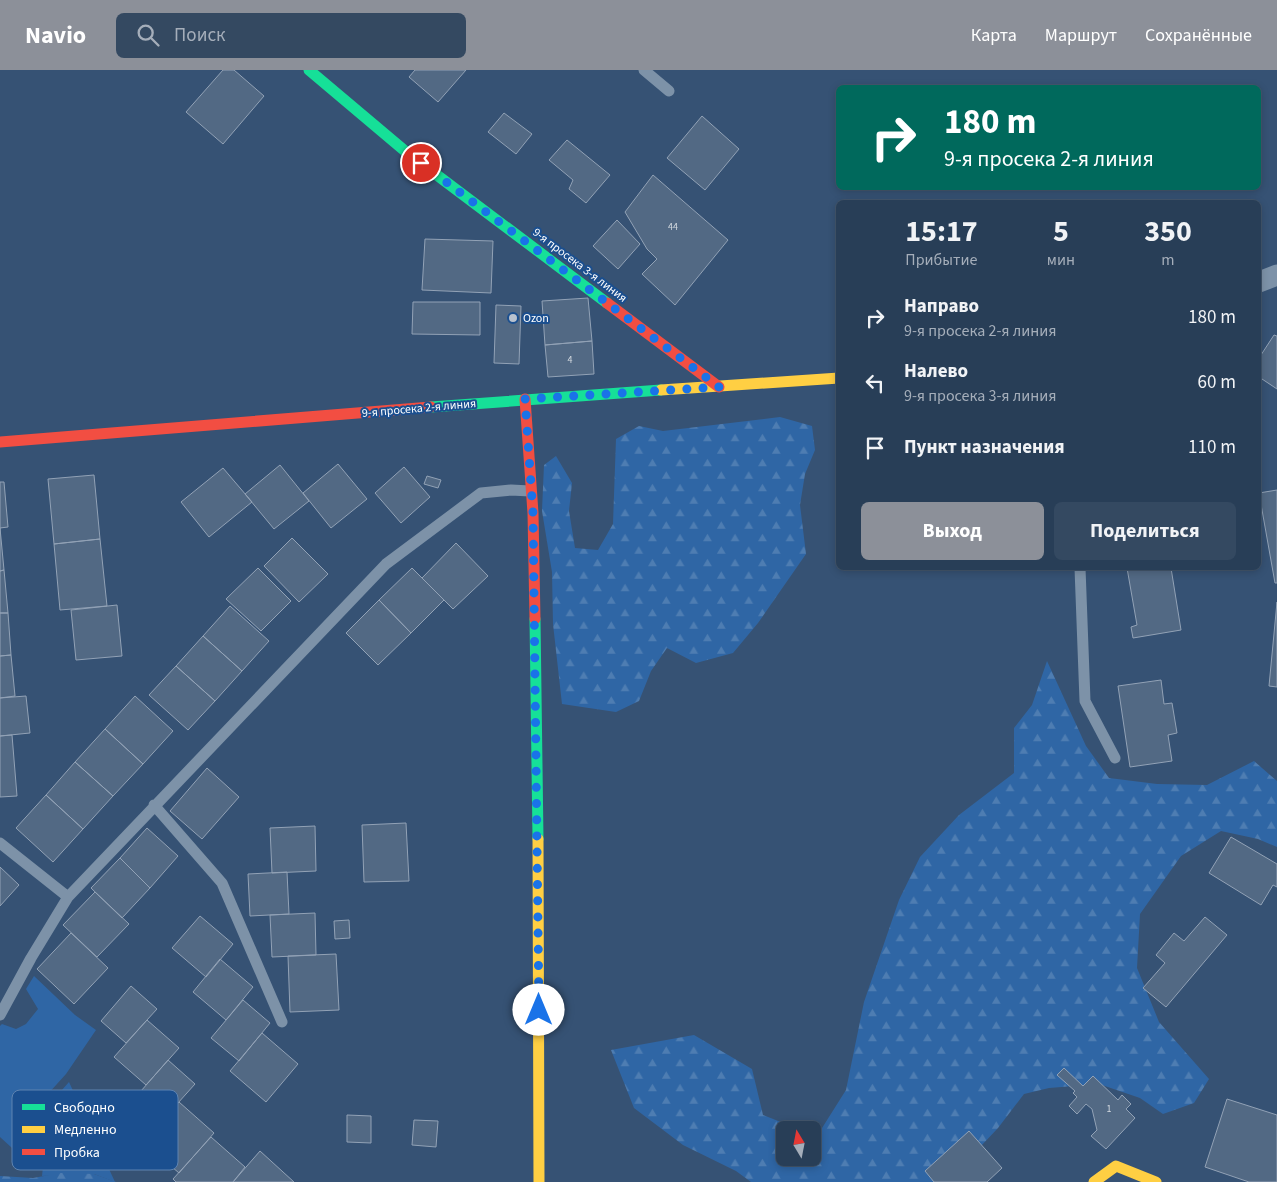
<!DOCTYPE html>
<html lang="ru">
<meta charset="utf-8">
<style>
:root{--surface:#283e57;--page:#344961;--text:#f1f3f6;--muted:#a5aeba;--line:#44576d;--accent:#8c9099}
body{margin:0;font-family:"Source Sans 3",sans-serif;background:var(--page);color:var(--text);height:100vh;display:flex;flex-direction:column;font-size:19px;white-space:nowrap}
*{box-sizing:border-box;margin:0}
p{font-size:16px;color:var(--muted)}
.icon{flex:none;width:28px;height:28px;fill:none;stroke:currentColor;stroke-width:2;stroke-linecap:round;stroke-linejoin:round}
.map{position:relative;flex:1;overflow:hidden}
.details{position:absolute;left:836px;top:130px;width:425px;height:370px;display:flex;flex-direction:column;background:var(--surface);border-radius:8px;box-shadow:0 2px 8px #0003,0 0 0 1px var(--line)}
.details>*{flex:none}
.top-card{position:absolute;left:836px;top:15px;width:425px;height:105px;border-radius:8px;box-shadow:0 2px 8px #0003,0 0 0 1px var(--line);background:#00695c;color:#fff;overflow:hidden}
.needle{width:32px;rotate:350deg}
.tools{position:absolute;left:776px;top:1051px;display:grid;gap:10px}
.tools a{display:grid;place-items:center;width:45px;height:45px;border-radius:8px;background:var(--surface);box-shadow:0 2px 8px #0003,0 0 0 1px var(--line);font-size:25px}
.pin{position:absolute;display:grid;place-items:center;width:42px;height:42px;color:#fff;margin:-21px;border:2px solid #fff;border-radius:50%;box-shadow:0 1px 5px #0007}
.me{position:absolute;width:55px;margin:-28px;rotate:0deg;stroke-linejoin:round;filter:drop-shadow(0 0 4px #0008)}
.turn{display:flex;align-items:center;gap:18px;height:105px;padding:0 25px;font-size:22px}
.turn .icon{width:65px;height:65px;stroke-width:2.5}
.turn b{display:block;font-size:35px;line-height:42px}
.eta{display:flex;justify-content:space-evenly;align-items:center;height:85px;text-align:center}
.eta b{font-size:30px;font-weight:700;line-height:35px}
.cta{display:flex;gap:10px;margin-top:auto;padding:10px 25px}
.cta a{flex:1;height:58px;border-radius:8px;background:var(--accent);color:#fff;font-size:20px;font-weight:700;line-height:58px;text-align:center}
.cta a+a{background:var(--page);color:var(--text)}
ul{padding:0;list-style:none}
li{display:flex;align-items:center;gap:15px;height:65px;padding:0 25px}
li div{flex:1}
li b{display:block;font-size:19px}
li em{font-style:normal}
header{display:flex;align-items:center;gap:30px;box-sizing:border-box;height:70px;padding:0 25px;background:var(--accent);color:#fff}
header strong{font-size:24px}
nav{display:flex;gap:28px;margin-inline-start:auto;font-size:18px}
.search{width:350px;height:45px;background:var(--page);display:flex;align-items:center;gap:12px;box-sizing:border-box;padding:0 18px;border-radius:8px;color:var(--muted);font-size:19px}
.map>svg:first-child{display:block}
</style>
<header>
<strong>Navio</strong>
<div class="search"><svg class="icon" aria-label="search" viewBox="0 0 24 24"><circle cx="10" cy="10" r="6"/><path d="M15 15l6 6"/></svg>Поиск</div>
<nav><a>Карта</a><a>Маршрут</a><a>Сохранённые</a></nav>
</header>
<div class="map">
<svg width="1277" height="1112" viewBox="0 0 1277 1112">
<defs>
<pattern id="forest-firs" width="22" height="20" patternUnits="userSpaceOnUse" patternTransform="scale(1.25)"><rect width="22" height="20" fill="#2f66a5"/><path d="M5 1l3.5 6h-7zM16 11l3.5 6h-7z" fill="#4e7db2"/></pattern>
</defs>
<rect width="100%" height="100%" fill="#365274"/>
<!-- grass -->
<path fill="#2f66a5" d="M34,906l41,39 21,15 -30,44 -19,21 -12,74 -35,-32v-111l2,-2 14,5 10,-5 12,-15 -12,-20z
M69,1012l46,100 -21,-8 -52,2 5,-49 7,-28z"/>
<!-- forest -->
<path fill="url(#forest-firs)" d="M780,347l32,9 3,24 -10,24 -5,31 6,49 -48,69 -25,30 -37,10 -29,-15 -16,23 -12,30 -23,11 -54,-8 -9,-80 -1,-52 -10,-61 2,-46 12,-9 16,27 -3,28 6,37 23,2 15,-26 3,-85 23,-13 24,5z
M1047,591l39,85 23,32 48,6 50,1 47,-24 23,20v66l-19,-8 -37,-8 -40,25 -41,58 -3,54 22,54 50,57 -15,24 -31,11 -23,-16 -41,-14 -50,4 -25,6 -26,34 -51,54h-196l-15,-11 -53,-26 -49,-37 -23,-58 83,-15 58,34 11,46 38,15h-16v28h27l1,-24 4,2 29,-46 18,-88 35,-102 21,-43 39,-42 55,-42v-45l18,-23z
M61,1103l33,1 22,8h-116v-6l33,2z"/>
<!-- building -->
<path fill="#526984" stroke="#92a2b6" d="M223,0h11l30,26 -41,48 -37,-32z
M415,0h51l-28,32 -29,-25z
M504,43l28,21 -16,20 -28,-22z
M702,46l37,33 -34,41 -38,-32z
M567,70l43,35 -24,28 -17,-14 4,-9 -24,-20z
M653,105l75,65 -53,65 -33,-31 15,-15 -10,-10 -22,-37z
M617,150l23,24 -22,25 -25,-23z
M425,169l68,2 -2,52 -69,-3z
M588,228l4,43 -47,4 -3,-44z
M413,232h67v33l-68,-1z
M496,235l25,1 -2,58 -25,-1z
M1274,265l3,1v53l-18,-12v-19z
M592,271l2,33 -46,3 -3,-32z
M338,394l29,35 -36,29 -28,-35z
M280,395l29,36 -35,28 -29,-35z
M404,397l26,30 -29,26 -26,-30z
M223,398l29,34 -43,35 -28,-35z
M94,405l6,64 -46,5 -6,-65z
M427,406l14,4 -3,8 -14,-4z
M0,412h4l4,45 -8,1z
M1277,420v93h-2l-16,-90z
M0,458l4,42 -4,1z
M292,468l36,36 -29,28 -35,-36z
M100,469l7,67 -47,4 -6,-66z
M456,473l32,33 -35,33 -31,-31z
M258,498l33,33 -30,30 -35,-32z
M412,498l32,32 -33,33 -32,-33z
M1127,498h44l10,62 -48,8 -2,-11 6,-2z
M4,500l4,43h-8v-42z
M379,530l32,33 -33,32 -32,-32z
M1277,532v85l-8,-1z
M117,535l5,51 -46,4 -5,-50z
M230,536l39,35 -27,30 -39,-35z
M0,543h8l3,42 -11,1z
M203,566l39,35 -27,30 -39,-35z
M11,585l4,41 -15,2v-42z
M176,596l39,35 -27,29 -39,-35z
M1161,610l3,24 8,-1 5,30 -9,2 4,26 -42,6 -12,-81z
M26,626l4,37 -30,3v-38z
M135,626l38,35 -30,33 -38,-35z
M105,659l38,35 -30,32 -38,-34z
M12,665l5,61 -17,1v-61z
M75,692l38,34 -30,33 -37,-34z
M207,698l32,29 -37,42 -32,-28z
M46,725l37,34 -30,33 -37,-34z
M406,753l3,58 -45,1 -2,-57z
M315,756l1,45 -44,2 -2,-45z
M147,758l31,28 -28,32 -30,-30z
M1231,767l46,27v23l-4,-2 -12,20 -52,-32z
M120,788l30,30 -28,30 -31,-30z
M0,797l19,18 -19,21z
M287,802l2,42 -39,2 -2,-42z
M95,822l34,32 -32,33 -34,-32z
M315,843l1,42 -44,2 -2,-42z
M200,846l33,28 -27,33 -34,-29z
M1205,847l22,18 -61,72 -23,-19 22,-25 -9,-8 18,-22 10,8z
M349,850l1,18 -15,1 -1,-18z
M71,863l37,35 -34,36 -37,-35z
M336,884l3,56 -49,2 -2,-56z
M220,889l33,28 -27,33 -33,-28z
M131,916l26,23 -31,34 -25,-22z
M243,930l27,23 -31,38 -28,-23z
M147,950l32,28 -33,37 -32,-28z
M262,963l36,31 -32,38 -36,-31z
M168,990l27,24 -35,39 -26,-24z
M1064,998l19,18 10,-10 25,24 4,-5 9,9 -5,5 9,9 -29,31 -15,-13 6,-6 -5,-21 -6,-5 -9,10 -8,-8 8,-9 -4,-4 2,-2 -18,-16z
M1227,1029l50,16v67h-28l-44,-15z
M179,1032l35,31 -35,40 -36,-31z
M347,1045l24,1v27l-24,-1z
M414,1050l24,1 -2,26 -24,-2z
M969,1061l33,37 -15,14h-53l-9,-11z
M211,1067l34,30 -12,15h-57l-3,-3z
M260,1081l34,31h-61z"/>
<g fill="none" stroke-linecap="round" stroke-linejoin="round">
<!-- lane -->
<path stroke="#7d92a8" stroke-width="11" d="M644,0l25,21
M1080,498l5,133 30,57
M154,735l68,78 60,139
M0,773l68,54
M0,945l31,-57 37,-61 318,-333 95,-71 30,-3 19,1"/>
<!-- street -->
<path stroke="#7d92a8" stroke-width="21" d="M1259,212l18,-7"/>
<!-- fast -->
<path stroke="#16e098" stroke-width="11" d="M309,0l96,81 202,152
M431,337l230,-17
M535,549l3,220"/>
<!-- slow -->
<path stroke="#ffcf43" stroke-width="11" d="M661,320l178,-12
M538,769l1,343
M1094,1112l22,-16 40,16"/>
<!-- jam -->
<path stroke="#f24e42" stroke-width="11" d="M607,233l112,84
M525,329l8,114 2,106
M0,372l431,-35"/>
</g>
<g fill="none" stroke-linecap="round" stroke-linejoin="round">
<!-- route -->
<path stroke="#1a73e8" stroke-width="9" stroke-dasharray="0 16.2" d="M421,93l298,224 -194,12 8,114 6,497"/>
</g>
<!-- markers -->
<circle fill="#b9c2ce" stroke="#1b4f8f" stroke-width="2" cx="513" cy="248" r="5"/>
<g text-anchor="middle" stroke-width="4" stroke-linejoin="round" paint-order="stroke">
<!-- number labels -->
<g font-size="10" fill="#d4dae0">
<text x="673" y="160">44</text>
<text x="570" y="293">4</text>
<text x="1109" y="1042">1</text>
</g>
<!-- street labels -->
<g font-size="12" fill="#fff" stroke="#1b4f8f">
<text transform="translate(580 195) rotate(37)" y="4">9-я просека 3-я линия</text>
<text transform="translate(419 338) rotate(-5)" y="4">9-я просека 2-я линия</text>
</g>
<!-- poi labels -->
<g font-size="12" fill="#fff" stroke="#1b4f8f" text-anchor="start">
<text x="523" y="252">Ozon</text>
</g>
</g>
<!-- legend -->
<rect x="12" y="1020" width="166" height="80" rx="8" fill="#1b4f8f" stroke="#5f84b1" stroke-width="1"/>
<rect x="22" y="1034" width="23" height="6" fill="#16e098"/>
<rect x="22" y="1056" width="23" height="7" fill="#ffcf43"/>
<rect x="22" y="1079" width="23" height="6" fill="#f24e42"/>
<g font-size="14" fill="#fff">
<text x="54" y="1042">Свободно</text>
<text x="54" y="1064">Медленно</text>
<text x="54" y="1087">Пробка</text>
</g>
</svg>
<div class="tools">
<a><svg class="needle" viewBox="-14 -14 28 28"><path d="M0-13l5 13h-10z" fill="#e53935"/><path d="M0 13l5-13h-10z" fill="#a5aeba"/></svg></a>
</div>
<div class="pin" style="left:421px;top:93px;background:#d93025"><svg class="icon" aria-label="arrive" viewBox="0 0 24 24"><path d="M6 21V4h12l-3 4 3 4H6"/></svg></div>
<svg class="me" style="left:539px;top:940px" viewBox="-20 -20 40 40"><circle r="19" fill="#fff"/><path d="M0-13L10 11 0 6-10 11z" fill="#1a73e8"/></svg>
<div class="top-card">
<div class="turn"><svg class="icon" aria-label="right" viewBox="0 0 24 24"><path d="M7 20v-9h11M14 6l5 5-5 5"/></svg><div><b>180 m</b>9-я просека 2-я линия</div></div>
</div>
<section class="details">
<div class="eta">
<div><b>15:17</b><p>Прибытие</p></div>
<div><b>5</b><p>мин</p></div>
<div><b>350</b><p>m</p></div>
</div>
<ul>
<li><svg class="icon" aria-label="right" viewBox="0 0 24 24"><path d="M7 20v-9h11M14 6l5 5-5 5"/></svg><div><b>Направо</b><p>9-я просека 2-я линия</p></div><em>180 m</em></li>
<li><svg class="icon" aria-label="left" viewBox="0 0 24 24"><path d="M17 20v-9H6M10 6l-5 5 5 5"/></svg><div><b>Налево</b><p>9-я просека 3-я линия</p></div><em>60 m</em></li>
<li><svg class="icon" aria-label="arrive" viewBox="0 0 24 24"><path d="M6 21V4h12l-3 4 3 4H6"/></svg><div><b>Пункт назначения</b></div><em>110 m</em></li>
</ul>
<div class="cta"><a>Выход</a><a>Поделиться</a></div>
</section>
</div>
